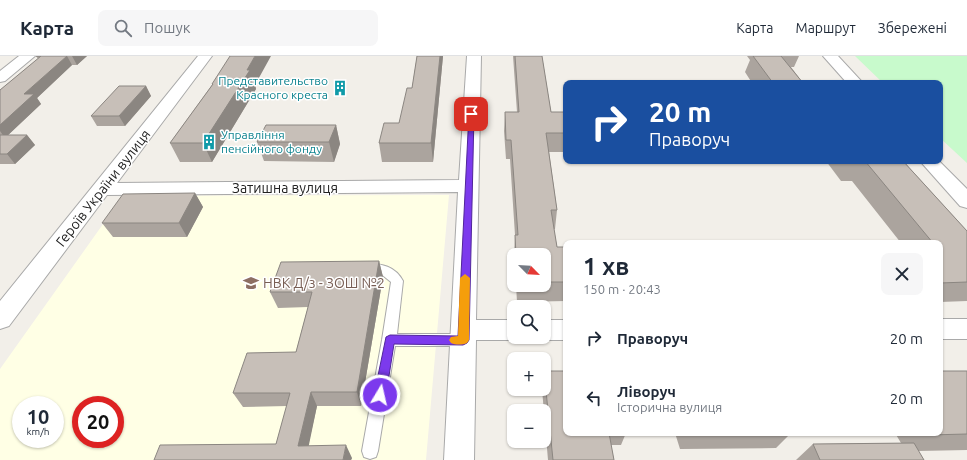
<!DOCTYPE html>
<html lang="uk">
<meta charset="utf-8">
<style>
:root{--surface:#fff;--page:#f6f6f7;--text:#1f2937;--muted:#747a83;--line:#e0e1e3}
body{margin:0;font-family:Ubuntu,sans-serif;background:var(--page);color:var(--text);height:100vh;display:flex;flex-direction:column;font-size:15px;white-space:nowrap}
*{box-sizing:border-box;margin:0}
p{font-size:13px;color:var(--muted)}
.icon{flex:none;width:22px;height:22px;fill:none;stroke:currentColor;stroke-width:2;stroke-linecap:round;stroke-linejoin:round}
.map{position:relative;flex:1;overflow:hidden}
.details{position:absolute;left:563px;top:184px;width:380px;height:196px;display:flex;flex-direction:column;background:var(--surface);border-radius:8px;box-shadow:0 1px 3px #0004}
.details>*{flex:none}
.hud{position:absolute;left:563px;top:24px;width:380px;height:84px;border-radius:8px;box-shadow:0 1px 3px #0004;background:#1a4fa0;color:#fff;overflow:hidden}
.needle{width:26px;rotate:114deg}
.tools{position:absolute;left:507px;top:192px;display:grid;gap:8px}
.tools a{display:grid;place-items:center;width:44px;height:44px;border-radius:8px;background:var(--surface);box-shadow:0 1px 3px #0004;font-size:20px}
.speed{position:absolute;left:12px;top:340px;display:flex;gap:8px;font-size:20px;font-weight:700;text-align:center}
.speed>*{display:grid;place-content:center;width:52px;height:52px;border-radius:50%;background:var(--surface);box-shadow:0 1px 3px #0004;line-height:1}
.speed small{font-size:10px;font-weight:400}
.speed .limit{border:6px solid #d22;background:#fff;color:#111}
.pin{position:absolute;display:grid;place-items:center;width:34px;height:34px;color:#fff;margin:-17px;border-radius:8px;box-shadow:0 2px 6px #0006}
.me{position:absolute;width:44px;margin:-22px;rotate:9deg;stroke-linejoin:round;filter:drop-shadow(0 0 3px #0008)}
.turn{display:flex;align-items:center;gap:14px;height:84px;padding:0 20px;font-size:18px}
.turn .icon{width:52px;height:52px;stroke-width:2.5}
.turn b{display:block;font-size:28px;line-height:34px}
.round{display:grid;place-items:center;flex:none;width:42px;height:42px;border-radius:8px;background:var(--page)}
.overview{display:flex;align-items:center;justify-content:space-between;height:68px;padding:0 20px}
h1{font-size:24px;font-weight:700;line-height:30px}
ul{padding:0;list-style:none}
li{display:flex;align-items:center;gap:12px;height:60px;padding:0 20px}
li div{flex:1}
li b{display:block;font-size:15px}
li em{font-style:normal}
header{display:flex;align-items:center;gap:24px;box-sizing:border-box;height:56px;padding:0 20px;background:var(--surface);border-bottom:1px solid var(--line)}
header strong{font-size:19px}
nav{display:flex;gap:22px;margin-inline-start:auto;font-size:14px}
.search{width:280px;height:36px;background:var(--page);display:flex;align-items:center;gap:10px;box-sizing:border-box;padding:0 14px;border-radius:8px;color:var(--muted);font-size:15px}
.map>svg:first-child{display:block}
</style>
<header>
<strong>Карта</strong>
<div class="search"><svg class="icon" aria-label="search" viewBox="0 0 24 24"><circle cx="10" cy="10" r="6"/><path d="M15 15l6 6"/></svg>Пошук</div>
<nav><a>Карта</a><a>Маршрут</a><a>Збережені</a></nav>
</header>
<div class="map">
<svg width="967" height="404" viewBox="0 0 967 404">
<rect width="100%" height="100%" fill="#f2efe9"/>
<!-- education -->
<path fill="#ffffe5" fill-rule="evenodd" d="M449,139l-23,265h-426v-91l123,-173zM21,349h34v34h-34zM81,349h34v34h-34z"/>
<!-- park -->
<path fill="#c8facc" d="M855,0h112v107l-27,-25v-55h-57z"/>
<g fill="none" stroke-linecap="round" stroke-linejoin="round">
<defs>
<path id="lane" d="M366,207c16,1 29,3 37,18l-6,53h66l5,2 2,4 -2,4 -5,2h-68l-17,105 -2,6 -6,2 -6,-2 -2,-6 20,-111 9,-58 -10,-8 -19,-3 -2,-3 2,-3z"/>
<path id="street" d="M19,0h16l-30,25 -5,1v-11z
M198,0h14l-95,127 342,-3 8,-124h14l-5,264h38v17h9l-9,3h-38l-2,120h-30l14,-268 -351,3 -98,131 -9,3v-28z
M823,0h15l25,27h-16z
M920,105h19l28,28v19l-7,-2z
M940,263h27v20h-27z
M544,264h22v20h-22l-9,-3h9z"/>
</defs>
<!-- lane casing -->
<use href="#lane" stroke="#a9a9a9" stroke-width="2"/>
<!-- street casing -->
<use href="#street" stroke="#a9a9a9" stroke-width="2"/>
<!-- lane -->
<use href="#lane" fill="#fff" fill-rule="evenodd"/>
<!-- street -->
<use href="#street" fill="#fff" fill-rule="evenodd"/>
</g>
<!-- wall -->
<path fill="#aba49e" d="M36,0h51l-10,9h-5l-35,33 4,6 -33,31h19l8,10 -20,19h-15v-74l38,-31z
M417,0h26l-10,106h-51l-3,-19 20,-20 13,-35z
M513,0h29l9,56h15v40h-17l8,58 -2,19h-1l3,18h9v54l-49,1 -1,-17h28v-30h-30v5v-5l1,-20 -5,-76h-4l-2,-28 1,-19h12z
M747,0h52l-5,11h-3l12,16h-51l-7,-11 5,-12z
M212,28l43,1 1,4 -44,73h-32l-10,-19 42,-58z
M146,30l5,10 -26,30h-28l-6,-10z
M336,69l4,19 -6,18 -70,-1 -7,-19z
M826,105h81l-2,2 62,68v70l-27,1v-59h-39l-49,-62h-11z
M195,137l8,14 -16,30h-74l-11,-14z
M379,205l4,16 -22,129h-44l-9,40 44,12 -1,2h-197l122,-16 11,-38 -44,1 -10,-14 63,-41 12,-45 -30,1 -8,-16z
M544,315l22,62h60l-5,12h-10l3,15h-66l-6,-71h2z
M967,315v79l-49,1 6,9h-128l17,-16 88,-1 -6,-10h45z
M675,377h116l-15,15 -96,1z"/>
<!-- shaded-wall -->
<path fill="#8b8681" d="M67,0l5,9 -35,33 4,6 -36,34 -5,-7v-6l24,-31z
M72,0h15l-10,9z
M255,0h16l-16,29 1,4 -44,73 -9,-19z
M440,0h3l-10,106 -2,-19z
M146,30l5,10 -26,30 -6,-10z
M336,69l4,19 -6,18 -5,-20z
M27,79l8,10 -20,19 -8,-10z
M195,137l8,14 -16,30 -8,-14z
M379,205l4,16 -22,129 -4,-14z
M311,336l6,14 -11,53 -8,-13z
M346,389l6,13 -1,2h-8z"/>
<!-- building -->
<path fill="#c7bfb8" stroke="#8b8681" d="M36,0h31l-43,38h10l-34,31v-35l41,-34z
M230,0h25l-8,14h3l-47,73h-33l43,-59h-1z
M417,0h23l-9,87h-52l5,-20h15l8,-35h5z
M515,0h27l9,56h15v21h-20l11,77h-6l6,37h9v35h-22v-27h-28l-1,-20h3l-7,-95h-5l-1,-28h14z
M753,0h28l22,27h-30z
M119,30h27l-27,30h-28z
M266,69h70l-7,17h-72z
M0,79h27l-20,19h-7z
M853,105h54h-4l64,70v51l-27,1v-40h-7l-68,-82z
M195,137l-16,30h-77l21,-29z
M379,205l-22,131h-46l-13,54 48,-1 -3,15h-189l6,-15 116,-1 14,-51h-57l14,-40 49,-1 16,-60h-42l11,-30z
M544,315h22v62h43l5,27h-61z
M940,315h27v63l-39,1 -1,-2h13z
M914,387l10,17h-104l-7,-16z"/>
<!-- route -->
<path fill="#7c3aed" stroke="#51269a" d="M469,56l5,2 -5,226 -2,3 -4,2 -69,-1 -8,51 -2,4 -4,2 -4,-2 -2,-4 12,-58 4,-2 68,1z"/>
<!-- slow -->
<path fill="#f59e0b" d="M465,218l5,4 -1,62 -2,3c-5,2 -11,2 -16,0l-2,-3 2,-3 7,-1 2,-58z"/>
<!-- icons -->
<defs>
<symbol id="building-bare" viewBox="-9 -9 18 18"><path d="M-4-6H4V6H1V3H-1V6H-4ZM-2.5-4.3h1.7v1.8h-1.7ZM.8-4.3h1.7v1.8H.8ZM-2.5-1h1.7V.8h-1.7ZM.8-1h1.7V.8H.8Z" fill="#0f9aa8" stroke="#fff" stroke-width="2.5" paint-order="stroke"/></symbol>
<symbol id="school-bare" viewBox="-9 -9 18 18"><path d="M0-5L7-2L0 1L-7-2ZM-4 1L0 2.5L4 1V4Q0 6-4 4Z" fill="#8d6e63" stroke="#fff" stroke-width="2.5" paint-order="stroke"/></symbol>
</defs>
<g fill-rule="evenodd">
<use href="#building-bare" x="329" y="21" width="22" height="22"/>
<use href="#building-bare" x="198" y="75" width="22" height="22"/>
<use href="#school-bare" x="240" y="216" width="22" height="22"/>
</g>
<g text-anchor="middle" stroke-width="3" stroke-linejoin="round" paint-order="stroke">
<!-- far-culture labels -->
<g font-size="12" fill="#0d838f" stroke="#fff" text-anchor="end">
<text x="328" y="29">Представительство<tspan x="328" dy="14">Красного креста</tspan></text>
<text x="221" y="83" text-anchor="start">Управління<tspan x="221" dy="14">пенсійного фонду</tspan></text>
</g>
<!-- street labels -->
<g font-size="14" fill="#222" stroke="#fff">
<text transform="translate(103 132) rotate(-52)" y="5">Героїв України вулиця</text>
<text x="285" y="137">Затишна вулиця</text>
</g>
<!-- education labels -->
<g font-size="14" fill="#785e54" stroke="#fff" text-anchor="start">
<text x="263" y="232">НВК Д/з - ЗОШ №2</text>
</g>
</g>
</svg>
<div class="tools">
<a><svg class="needle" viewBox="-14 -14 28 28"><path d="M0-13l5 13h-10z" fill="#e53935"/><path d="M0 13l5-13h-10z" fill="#747a83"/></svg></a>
<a><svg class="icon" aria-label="search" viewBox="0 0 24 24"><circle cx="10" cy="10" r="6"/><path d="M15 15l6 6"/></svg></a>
<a>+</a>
<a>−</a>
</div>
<div class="speed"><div>10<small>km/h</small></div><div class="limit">20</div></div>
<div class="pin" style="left:471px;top:58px;background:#d93025"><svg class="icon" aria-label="arrive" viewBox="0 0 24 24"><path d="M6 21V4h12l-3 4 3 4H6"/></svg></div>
<svg class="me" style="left:380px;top:339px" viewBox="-20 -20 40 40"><circle r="17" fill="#7c3aed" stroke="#fff" stroke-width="3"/><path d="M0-11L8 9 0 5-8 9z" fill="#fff"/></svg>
<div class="hud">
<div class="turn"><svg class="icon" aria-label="right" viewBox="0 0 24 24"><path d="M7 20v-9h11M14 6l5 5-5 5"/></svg><div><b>20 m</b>Праворуч</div></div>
</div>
<section class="details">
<div class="overview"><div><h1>1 хв</h1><p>150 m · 20:43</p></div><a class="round"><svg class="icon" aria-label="close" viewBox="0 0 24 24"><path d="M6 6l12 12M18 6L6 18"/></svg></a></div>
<ul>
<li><svg class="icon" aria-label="right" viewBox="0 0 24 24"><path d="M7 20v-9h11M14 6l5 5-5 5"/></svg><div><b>Праворуч</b></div><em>20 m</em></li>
<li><svg class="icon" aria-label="left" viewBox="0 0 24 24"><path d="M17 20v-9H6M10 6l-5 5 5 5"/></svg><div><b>Ліворуч</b><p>Історична вулиця</p></div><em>20 m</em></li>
</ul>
</section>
</div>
